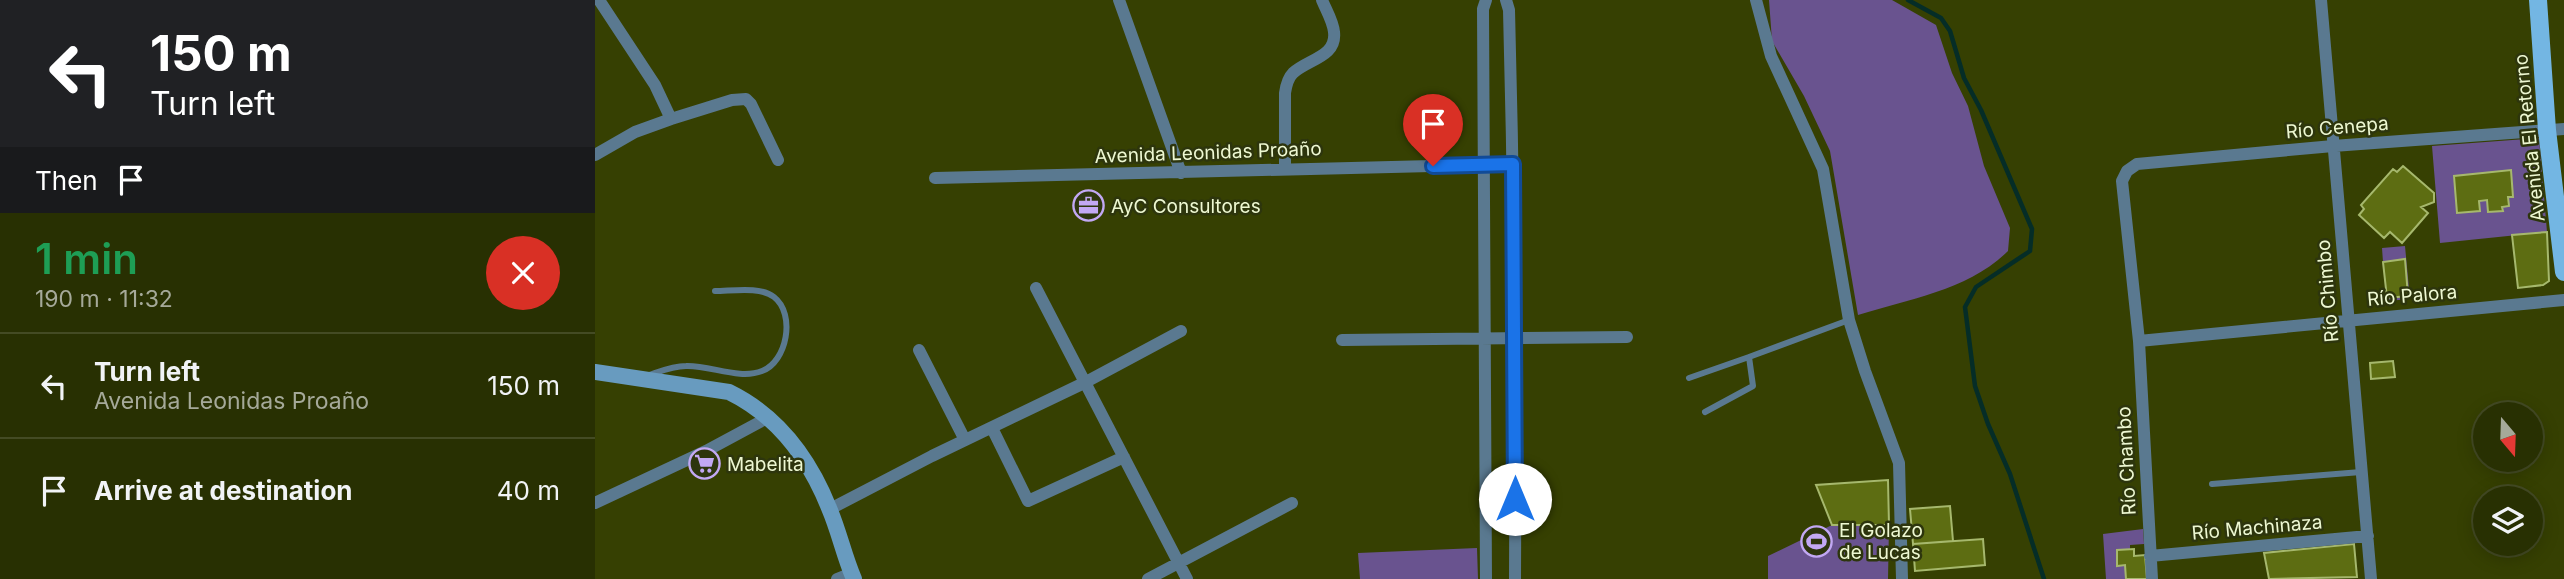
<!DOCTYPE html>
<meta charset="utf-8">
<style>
:root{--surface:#283002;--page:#343c11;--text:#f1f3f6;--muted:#a5a999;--line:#444b24}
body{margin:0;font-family:Inter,sans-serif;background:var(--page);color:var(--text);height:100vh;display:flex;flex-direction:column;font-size:26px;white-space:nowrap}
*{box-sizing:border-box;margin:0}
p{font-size:23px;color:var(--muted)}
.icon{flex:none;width:38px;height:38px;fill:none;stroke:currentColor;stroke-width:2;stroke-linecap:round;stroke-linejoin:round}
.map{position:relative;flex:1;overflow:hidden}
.panel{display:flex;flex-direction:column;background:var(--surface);width:595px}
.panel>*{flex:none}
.top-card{background:#202124;color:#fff;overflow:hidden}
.needle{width:46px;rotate:161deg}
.fabs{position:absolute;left:1878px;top:402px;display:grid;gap:14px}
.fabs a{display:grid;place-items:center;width:70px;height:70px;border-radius:50%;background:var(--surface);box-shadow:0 4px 18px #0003,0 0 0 2px var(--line);font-size:35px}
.pin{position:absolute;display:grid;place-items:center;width:60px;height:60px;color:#fff;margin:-72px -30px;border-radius:50% 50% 50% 0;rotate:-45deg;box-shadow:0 0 7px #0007}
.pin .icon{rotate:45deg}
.me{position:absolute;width:77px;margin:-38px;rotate:0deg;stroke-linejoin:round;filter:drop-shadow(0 0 5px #0008)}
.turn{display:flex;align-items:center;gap:24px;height:147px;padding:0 35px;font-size:32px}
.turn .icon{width:91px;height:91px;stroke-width:2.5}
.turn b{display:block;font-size:49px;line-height:60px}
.then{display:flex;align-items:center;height:66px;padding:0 35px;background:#0003;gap:14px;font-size:26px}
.round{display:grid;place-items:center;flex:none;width:74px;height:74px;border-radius:37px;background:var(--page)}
.headline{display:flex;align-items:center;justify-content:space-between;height:119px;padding:0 35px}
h1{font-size:42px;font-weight:600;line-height:52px;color:#1e9e55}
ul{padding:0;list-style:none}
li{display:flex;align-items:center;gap:21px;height:105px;padding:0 35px;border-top:2px solid var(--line)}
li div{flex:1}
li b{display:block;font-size:26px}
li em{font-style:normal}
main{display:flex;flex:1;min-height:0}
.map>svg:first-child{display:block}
</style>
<main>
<section class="panel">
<div class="top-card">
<div class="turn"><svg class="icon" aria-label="left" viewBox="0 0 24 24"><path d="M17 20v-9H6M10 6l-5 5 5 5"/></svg><div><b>150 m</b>Turn left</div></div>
<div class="then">Then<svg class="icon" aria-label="arrive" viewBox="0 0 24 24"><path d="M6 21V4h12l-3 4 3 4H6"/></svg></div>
</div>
<div class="headline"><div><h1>1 min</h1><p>190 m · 11:32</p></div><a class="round" style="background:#d93025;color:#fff"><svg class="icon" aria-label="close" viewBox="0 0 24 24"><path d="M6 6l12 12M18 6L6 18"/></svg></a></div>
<ul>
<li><svg class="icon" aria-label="left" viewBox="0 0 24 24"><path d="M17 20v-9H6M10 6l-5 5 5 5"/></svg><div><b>Turn left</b><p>Avenida Leonidas Proaño</p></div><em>150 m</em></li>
<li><svg class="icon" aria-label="arrive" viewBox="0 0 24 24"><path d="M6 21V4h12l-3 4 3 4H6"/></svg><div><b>Arrive at destination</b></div><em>40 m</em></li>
</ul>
</section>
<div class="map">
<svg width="1969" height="579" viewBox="0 0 1969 579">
<rect width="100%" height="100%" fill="#364002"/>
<!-- green -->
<path fill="#69538f" d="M1174,0h123l44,25 16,48 16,33 16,60 26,62 -2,23c-39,39 -99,48 -150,64l-28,-164 -26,-55 -32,-55z
M1944,138l8,94 -107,11 -8,-97z
M1810,246l5,53 -23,2v-3l21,-3 -3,-35 -22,2 -1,-14z
M1237,525h57l-1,54h-120v-23z
M1548,529l1,15 -14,1v4l-13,1v16l8,-1 1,14h-20l-3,-45z
M882,548l1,31h-118l-2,-26z"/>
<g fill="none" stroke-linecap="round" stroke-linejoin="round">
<!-- stream -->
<path stroke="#052d27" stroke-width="4.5" d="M1313,0l33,18 9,13 14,47 17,32 51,119 -2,22 -54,36 -11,20 10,79 13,38 22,50 34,105"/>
</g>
<!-- building -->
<path fill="#5d6d12" stroke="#a6b86d" stroke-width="2" d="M1808,166l31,27v9l-13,5 7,6 -26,30 -12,-11 -6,6 -25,-23 5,-6 -3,-4 32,-36 4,3z
M1916,170l2,27h-5l1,9 -7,1 1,4 -15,1 -1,-12 -8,1 1,10 -23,2 -3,-37z
M1952,232l2,49 -6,4 -25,3 -6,-53z
M1810,259l3,37 -21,2 -4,-36z
M1798,361l2,16 -24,2 -1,-16z
M1293,480l1,45h-57l-16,-40z
M1355,506l3,35 -40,3 -3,-35z
M1388,539l2,26 -70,6 -2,-27z
M1759,544l3,33 -88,2 -5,-26z
M1539,549v7l11,-1 2,24h-21l-1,-14 -8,1v-16z"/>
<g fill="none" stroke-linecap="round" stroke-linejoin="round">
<!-- service -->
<path stroke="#5a7990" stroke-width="6" d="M54,375c12,-4 24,-9 37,-9 24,-1 53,14 76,5 25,-9 34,-57 12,-74 -14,-11 -42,-6 -59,-6
M1094,378l60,-21
M1110,412l48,-26 -4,-29 100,-37
M1617,484l149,-12"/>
<!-- minor -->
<path stroke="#5a7990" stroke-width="12" d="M524,0l62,173
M911,0l3,10c5,190 7,379 6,569
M1161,0l15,56 52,113 26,151 16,51 34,92 3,116
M1726,0l50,579
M76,119l61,-19 14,-1 5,5 27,56
M0,155l40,-23 36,-13 -16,-34 -56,-85
M690,169v-76c1,-7 3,-15 8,-20 15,-14 44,-16 41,-41 -1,-11 -8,-22 -12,-32
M340,178l578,-14
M441,288l151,291
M747,340l285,-3
M1544,341l425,-41
M324,350l46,90
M397,428l36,73 96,-44
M0,503l111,-52 63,-34
M235,509l102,-53 152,-73 97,-52
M1555,556l218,-20
M242,579l15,-6
M553,579l144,-76
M891,579l-3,-570 3,-9
M1557,579l-13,-238 -17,-160 5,-10 10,-7 196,-18 231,-17"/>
<!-- secondary -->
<path stroke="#689bbf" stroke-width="16" d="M0,372l134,20c49,24 80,66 100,116 10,23 15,48 25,71"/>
<!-- primary -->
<path stroke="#73b6e3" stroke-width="18" d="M1943,0l9,130 17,142"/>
</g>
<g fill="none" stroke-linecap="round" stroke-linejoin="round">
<defs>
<path id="route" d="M838,166l80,-2 2,335"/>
</defs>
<!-- route casing -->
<use href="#route" stroke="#114b97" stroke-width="18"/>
<!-- route -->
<use href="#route" stroke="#1a73e8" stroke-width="12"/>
</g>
<!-- icons -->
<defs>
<symbol id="office-ring" viewBox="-11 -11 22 22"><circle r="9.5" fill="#2d350d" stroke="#c2a8f3" stroke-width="1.5"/><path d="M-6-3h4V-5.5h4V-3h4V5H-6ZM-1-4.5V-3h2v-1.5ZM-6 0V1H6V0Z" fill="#c2a8f3"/></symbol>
<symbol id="supermarket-ring" viewBox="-11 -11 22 22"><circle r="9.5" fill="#2d350d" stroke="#c2a8f3" stroke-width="1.5"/><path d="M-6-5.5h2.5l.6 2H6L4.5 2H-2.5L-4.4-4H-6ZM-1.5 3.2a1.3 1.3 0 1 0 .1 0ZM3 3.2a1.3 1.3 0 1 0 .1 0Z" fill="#c2a8f3"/></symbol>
<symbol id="stadium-ring" viewBox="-11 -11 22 22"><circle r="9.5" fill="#2d350d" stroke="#c2a8f3" stroke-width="1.5"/><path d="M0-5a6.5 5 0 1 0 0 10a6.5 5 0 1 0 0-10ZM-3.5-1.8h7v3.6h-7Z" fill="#c2a8f3"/></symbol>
</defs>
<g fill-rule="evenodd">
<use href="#office-ring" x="476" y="188" width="35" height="35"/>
<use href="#supermarket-ring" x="92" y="446" width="35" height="35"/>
<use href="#stadium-ring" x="1204" y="524" width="35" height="35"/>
</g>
<g text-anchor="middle" stroke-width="5" stroke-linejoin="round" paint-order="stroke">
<!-- street labels -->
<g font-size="19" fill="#eef8d2" stroke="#2d350d">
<text transform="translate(1742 127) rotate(-5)" y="7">Río Cenepa</text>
<text transform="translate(1934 138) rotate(-96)" y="7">Avenida El Retorno</text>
<text transform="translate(613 152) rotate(-2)" y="7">Avenida Leonidas Proaño</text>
<text transform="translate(1732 291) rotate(-95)" y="7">Río Chimbo</text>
<text transform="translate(1817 295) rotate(-5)" y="7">Río Palora</text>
<text transform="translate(1531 461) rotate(-93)" y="7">Río Chambo</text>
<text transform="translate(1662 527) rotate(-5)" y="7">Río Machinaza</text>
</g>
<!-- poi labels -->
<g font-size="19" fill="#eef8d2" stroke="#2d350d" text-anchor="start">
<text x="516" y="213">AyC Consultores</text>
<text x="132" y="471">Mabelita</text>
<text x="1244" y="537">El Golazo<tspan x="1244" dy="22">de Lucas</tspan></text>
</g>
</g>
</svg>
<div class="fabs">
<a><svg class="needle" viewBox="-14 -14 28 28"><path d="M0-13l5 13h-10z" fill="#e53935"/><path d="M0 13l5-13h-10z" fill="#a5a999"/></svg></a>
<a><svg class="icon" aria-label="layers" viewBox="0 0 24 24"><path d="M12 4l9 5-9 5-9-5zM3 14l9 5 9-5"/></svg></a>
</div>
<div class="pin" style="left:838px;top:166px;background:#d93025"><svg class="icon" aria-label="arrive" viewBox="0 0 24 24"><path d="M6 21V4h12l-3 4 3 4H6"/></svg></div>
<svg class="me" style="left:920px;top:499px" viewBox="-20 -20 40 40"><circle r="19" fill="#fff"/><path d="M0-13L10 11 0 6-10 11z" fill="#1a73e8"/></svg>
</div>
</main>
